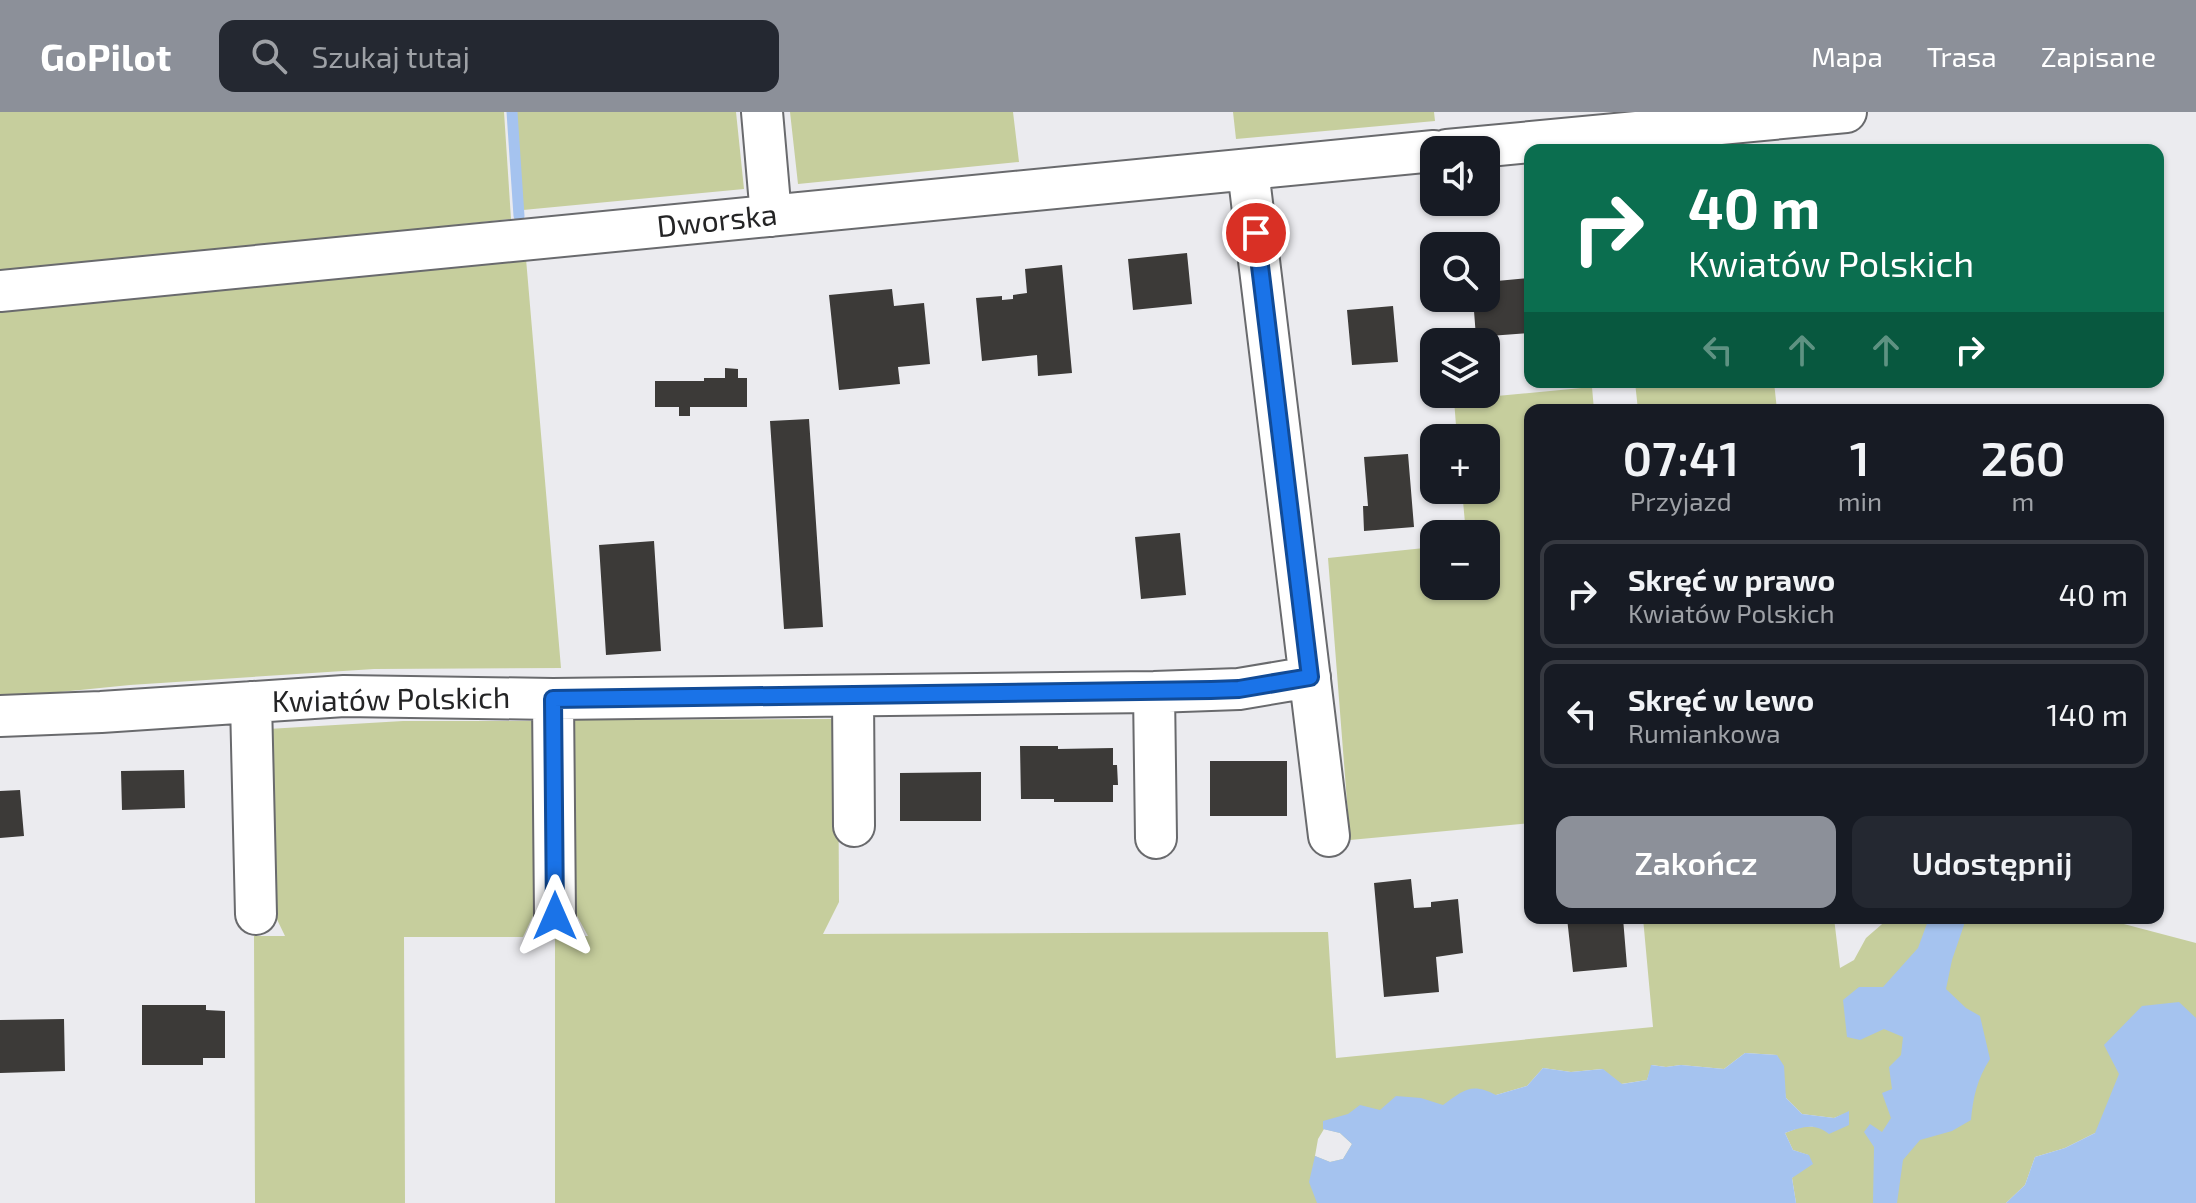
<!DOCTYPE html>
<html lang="pl">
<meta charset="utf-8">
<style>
:root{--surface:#171b24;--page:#242831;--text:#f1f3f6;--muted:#9ea1a6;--line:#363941;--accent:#8c9099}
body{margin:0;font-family:"Exo 2",sans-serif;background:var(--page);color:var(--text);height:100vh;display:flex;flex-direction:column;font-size:30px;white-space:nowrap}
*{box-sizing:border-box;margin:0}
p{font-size:26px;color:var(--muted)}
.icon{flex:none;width:44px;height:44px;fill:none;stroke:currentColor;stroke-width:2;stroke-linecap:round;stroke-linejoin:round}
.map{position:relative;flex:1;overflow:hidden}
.details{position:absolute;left:1524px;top:292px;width:640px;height:520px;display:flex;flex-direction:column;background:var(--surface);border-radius:16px;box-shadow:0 2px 6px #0004}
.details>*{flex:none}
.hud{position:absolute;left:1524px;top:32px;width:640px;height:244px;border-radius:16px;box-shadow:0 2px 6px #0004;background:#0b6e4f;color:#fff;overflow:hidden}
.tools{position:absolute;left:1420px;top:24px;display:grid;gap:16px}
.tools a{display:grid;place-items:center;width:80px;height:80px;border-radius:16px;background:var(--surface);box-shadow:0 2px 6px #0004;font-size:40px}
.pin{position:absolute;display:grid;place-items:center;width:68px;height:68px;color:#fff;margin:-34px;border:4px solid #fff;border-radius:50%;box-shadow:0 2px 8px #0007}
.me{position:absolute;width:88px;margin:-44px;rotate:0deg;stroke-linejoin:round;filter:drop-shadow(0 0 6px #0008)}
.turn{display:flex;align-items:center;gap:28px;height:168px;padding:0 32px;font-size:36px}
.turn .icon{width:104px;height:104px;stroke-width:2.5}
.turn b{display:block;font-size:56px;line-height:68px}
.lanes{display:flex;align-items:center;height:76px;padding:0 32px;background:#0003;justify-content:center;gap:40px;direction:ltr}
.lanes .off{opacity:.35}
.eta{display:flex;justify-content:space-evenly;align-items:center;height:136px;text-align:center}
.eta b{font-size:48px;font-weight:600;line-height:56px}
.button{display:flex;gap:16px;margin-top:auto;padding:16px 32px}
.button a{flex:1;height:92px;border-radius:16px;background:var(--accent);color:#fff;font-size:32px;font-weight:600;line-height:92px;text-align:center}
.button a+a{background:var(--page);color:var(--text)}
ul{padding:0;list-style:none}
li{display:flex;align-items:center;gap:24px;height:108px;margin:0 16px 12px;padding:0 16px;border:4px solid var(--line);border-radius:16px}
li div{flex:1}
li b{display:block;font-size:30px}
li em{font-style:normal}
header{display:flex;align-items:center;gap:48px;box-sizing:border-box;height:112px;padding:0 40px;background:var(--accent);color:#fff}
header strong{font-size:38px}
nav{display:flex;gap:44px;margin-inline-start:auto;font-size:28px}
.search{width:560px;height:72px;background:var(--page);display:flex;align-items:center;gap:20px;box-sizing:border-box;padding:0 28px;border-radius:16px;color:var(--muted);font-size:30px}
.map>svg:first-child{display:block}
</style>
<header>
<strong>GoPilot</strong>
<div class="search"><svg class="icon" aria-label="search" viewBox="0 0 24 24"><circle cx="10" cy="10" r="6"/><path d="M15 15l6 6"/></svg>Szukaj tutaj</div>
<nav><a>Mapa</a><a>Trasa</a><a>Zapisane</a></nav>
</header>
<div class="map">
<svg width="2196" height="1091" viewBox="0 0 2196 1091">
<rect width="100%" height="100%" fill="#ebebef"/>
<!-- green -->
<path fill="#c6ce9d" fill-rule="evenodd" d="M0,0h504l7,107 -511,55z
M516,0h220l8,77 -221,21z
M790,0h223l6,50 -221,22z
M1233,0h201l1,9 -199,18z
M525,135l36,421 -187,1 -244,16 -130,13v-395z
M1635,270h139l3,28h-139z
M1592,275l2,23h-64v413l-180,17 -22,-282 106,-11v39h52v-52h-20l-4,-44h24v-52h-29l-3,-38z
M838,607l1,183 -16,32 505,-2 8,126 317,-31 -10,-109h191l6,50 14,-8 12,-22 23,-20h212l95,25v251l-101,-61 -30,15 -30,9 -10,28 -19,18h-210l-4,-25 16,-23 -15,-5 -8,-17 18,-7 17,1 29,-15 -15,6 -32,-4 -16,-16 -9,-43 -32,-2 -21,16 -43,-4 -15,2 -14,-2 -5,15 -26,4 -19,-15 -31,3 -28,-4 -16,18 -31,9 -53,108h-888v-266l33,-1 -18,-33v-183zM1324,1017l16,4 12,11 -9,15 -13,3 -15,-6 3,-17z
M403,609h134l2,182 -16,34h-119l1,266h-150l-1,-267h31l-15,-31 -2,-176z"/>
<!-- water -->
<path fill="#a5c3ef" d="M1929,806h33l2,7 -12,35 -6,29 20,19 14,8 10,43c-13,20 -17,39 -19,61l-19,11 -32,9 -17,20 -6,43h-24l1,-56 -10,-15 6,-8 12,8 9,-14 -9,-25 10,-4 -3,-22 12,-12 2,-18 -19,-8 -24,11 -13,-3 -4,-37 16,-13h24l35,-39z
M2179,890l17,16v185h-190l19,-18 10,-28 30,-9 30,-15 24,-59 -15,-29 38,-39z
M1745,941l32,2 7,11 2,32 16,16 32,4 15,-7v14l-20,9c-14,-12 -28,-7 -44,-1l8,17 16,5 4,9 -21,14 4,25h-479l-8,-21 6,-26 15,6 13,-3 9,-15 -12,-11 -17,-4v-8l25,-7 12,-9 20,5 16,-14 25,2 22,7c21,-15 28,-23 53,-10l31,-9 16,-18 28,4 32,-3 19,15 25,-4 4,-15 15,2 15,-2 43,4z"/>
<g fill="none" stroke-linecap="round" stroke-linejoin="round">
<!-- stream -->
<path stroke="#a5c3ef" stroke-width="11" d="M512,0l7,104"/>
</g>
<!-- building -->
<path fill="#3c3a38" d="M1187,141l5,51 -59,6 -5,-51z
M1062,153l10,108 -34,3 -1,-21 -55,6 -6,-63 26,-2v4l11,-1v-4l14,-2 -2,-24z
M1530,166v55l-54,4 -3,-39h13v-16z
M892,177l2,17 30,-3 6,61 -32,3 2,17 -61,6 -10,-95z
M1393,194l5,56 -46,3 -5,-55z
M725,256l13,1v9h9v29h-57v9h-11v-9h-24v-26h49v-3h21z
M809,307l14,208 -39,2 -14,-208z
M1408,342l6,73 -50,4 -1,-25h5l-4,-49z
M1180,421l6,62 -45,4 -6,-62z
M654,429l7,110 -55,4 -7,-110z
M1020,634h38v3l55,-1v17h4l1,20h-5v17h-59v-3h-33z
M1210,649h77v55h-77z
M184,658l1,38 -63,2 -1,-39z
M981,660v49h-81v-48z
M20,678l4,46 -24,2v-47z
M1411,767l3,29 17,-1v-5l27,-3 5,54 -27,4 3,35 -55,5 -10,-114z
M1567,806h56l4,49 -54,5z
M142,893h64v5l19,1v47h-22v7h-61z
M64,907l1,52 -65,2v-53z"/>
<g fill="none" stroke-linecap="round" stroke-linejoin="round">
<defs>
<path id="minor" d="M762,0l9,104
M1447,38l399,-38
M1248,58l81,666
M0,179l1434,-140
M1154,580l2,146
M853,584l1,130
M553,587l2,217
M251,590l5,212
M0,604l101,-4 243,-16 209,3 601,-7 85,-3 71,-12"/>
</defs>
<!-- minor casing -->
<use href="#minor" stroke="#696a6d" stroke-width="44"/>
<!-- minor -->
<use href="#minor" stroke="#fff" stroke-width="40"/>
</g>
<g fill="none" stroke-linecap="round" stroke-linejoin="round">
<defs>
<path id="route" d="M555,804l-2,-217 658,-9 28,-1 71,-12 -54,-444"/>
</defs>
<!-- route casing -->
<use href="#route" stroke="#114b97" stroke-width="20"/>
<!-- route -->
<use href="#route" stroke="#1a73e8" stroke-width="14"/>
</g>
<g text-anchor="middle" stroke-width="8" stroke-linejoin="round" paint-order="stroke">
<!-- street labels -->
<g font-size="30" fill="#242425" stroke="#fff">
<text transform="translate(717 109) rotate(-6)" y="10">Dworska</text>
<text transform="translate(391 588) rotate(-1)" y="10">Kwiatów Polskich</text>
</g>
</g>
</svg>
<div class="tools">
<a><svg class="icon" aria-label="sound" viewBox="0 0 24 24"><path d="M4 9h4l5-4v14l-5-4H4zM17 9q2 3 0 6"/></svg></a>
<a><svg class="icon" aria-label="search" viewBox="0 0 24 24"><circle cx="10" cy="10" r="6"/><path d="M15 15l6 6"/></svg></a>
<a><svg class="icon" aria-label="layers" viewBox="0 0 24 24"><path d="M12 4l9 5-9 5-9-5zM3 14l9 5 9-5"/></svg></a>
<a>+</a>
<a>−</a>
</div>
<div class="pin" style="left:1256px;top:121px;background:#d93025"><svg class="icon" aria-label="arrive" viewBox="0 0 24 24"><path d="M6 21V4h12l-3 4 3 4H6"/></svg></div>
<svg class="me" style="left:555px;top:804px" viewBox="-20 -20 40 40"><path d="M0-17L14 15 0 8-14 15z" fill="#1a73e8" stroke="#fff" stroke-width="4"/></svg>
<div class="hud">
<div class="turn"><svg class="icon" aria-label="right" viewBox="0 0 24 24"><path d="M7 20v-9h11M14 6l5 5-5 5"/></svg><div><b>40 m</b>Kwiatów Polskich</div></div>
<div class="lanes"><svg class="icon off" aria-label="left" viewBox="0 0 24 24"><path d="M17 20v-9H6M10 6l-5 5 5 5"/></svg><svg class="icon off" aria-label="ahead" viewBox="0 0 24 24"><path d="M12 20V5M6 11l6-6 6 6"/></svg><svg class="icon off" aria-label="ahead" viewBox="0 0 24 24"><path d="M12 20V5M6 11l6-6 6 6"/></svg><svg class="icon" aria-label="right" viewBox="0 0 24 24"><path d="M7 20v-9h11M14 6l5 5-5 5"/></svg></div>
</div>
<section class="details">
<div class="eta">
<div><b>07:41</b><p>Przyjazd</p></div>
<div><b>1</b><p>min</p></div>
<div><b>260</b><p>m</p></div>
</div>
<ul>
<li><svg class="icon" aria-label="right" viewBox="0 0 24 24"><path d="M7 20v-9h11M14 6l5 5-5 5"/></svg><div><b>Skręć w prawo</b><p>Kwiatów Polskich</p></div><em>40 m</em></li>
<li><svg class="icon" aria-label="left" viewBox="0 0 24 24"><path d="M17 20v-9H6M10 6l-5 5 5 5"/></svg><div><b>Skręć w lewo</b><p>Rumiankowa</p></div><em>140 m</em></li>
</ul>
<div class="button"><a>Zakończ</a><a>Udostępnij</a></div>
</section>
</div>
